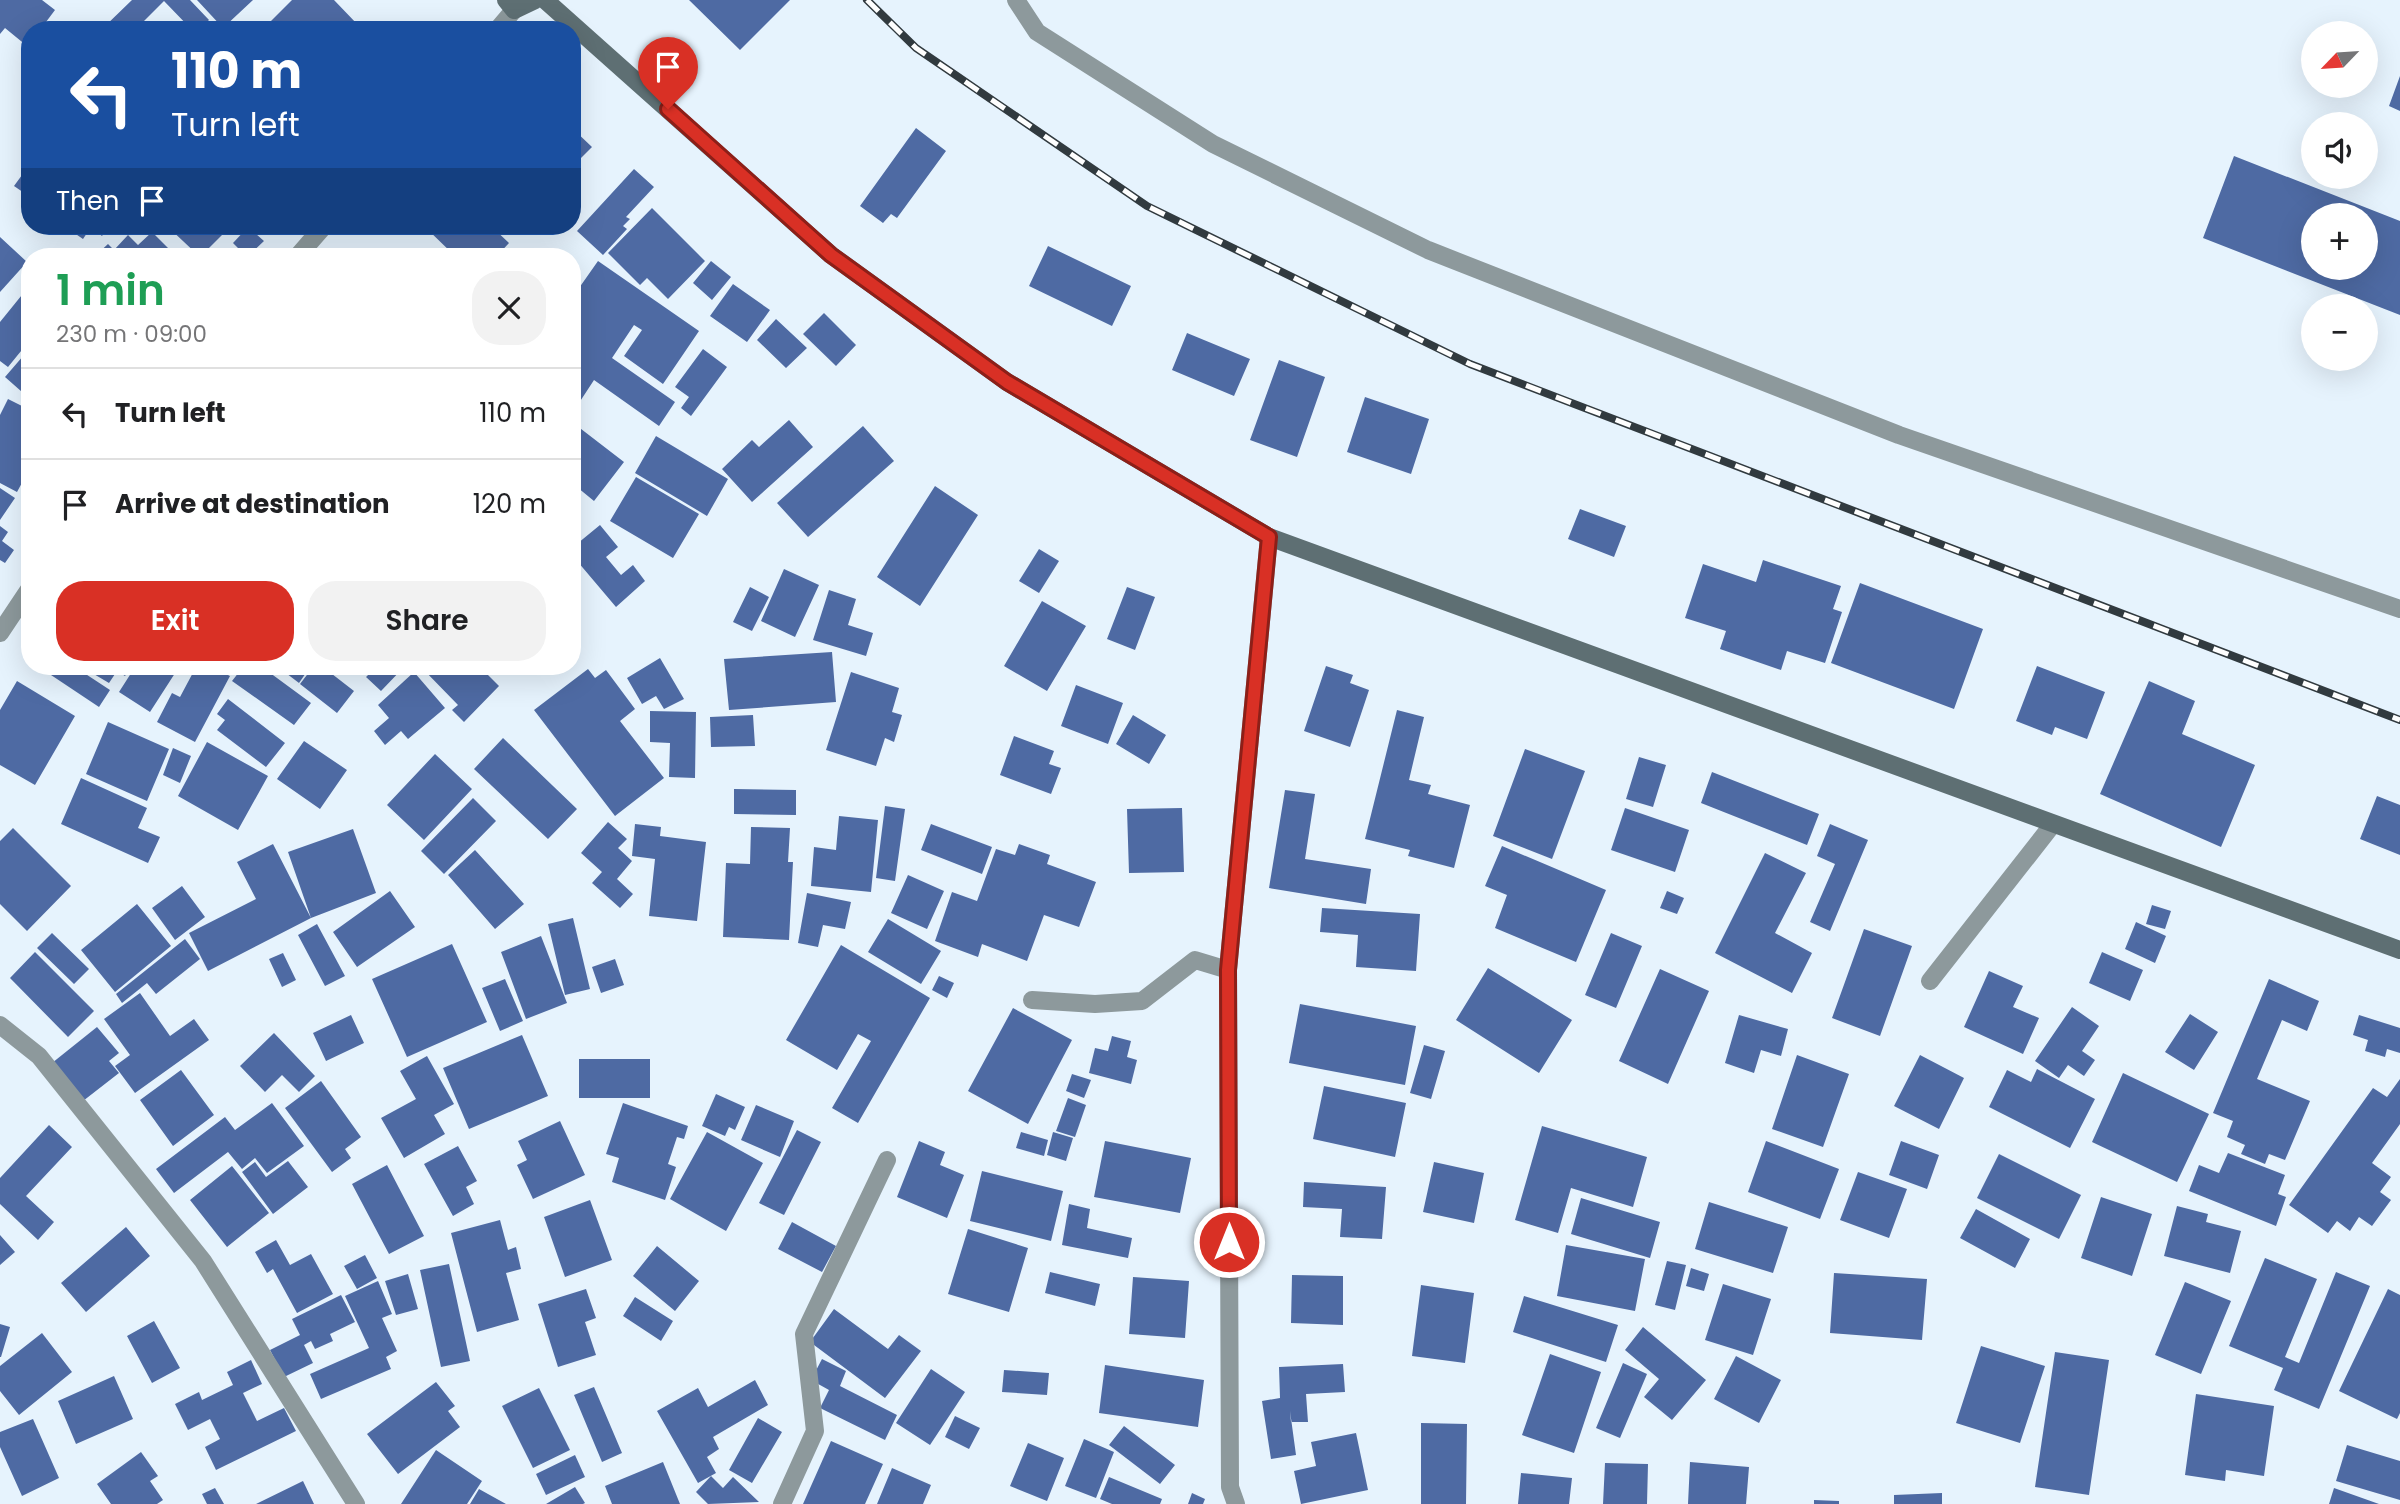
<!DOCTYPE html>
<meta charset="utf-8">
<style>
:root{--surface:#fff;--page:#f2f2f2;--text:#202124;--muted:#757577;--line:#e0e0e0;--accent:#d93025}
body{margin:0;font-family:Poppins,sans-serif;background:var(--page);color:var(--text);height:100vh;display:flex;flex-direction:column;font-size:26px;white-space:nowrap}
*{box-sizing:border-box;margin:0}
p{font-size:23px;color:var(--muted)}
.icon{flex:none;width:38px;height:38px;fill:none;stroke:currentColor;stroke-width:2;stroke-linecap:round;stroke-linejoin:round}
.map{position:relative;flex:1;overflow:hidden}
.side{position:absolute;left:21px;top:248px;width:560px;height:427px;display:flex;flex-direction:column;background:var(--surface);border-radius:28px;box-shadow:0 7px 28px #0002}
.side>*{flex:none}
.top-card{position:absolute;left:21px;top:21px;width:560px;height:214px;border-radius:28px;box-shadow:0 7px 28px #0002;background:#1a4fa0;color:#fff;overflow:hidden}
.needle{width:46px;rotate:245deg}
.controls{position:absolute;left:2301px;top:21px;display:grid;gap:14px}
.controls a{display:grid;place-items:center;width:77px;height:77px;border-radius:50%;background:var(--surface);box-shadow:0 7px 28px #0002;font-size:35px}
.pin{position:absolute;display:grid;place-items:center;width:60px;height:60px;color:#fff;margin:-72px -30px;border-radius:50% 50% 50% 0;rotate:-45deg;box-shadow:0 0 7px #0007}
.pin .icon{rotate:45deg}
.me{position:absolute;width:77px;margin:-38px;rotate:0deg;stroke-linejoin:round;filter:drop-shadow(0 0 5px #0008)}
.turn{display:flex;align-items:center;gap:24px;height:147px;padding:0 35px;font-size:32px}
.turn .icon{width:91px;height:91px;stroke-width:2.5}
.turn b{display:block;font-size:49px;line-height:60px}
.then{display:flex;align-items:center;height:66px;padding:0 35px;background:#0003;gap:14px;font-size:26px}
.round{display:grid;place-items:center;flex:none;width:74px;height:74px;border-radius:28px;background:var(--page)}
.head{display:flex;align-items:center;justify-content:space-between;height:119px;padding:0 35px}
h1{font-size:42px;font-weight:600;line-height:52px;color:#1e9e55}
.button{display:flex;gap:14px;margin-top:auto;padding:14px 35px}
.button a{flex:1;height:80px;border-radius:28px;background:var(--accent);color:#fff;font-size:28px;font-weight:600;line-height:80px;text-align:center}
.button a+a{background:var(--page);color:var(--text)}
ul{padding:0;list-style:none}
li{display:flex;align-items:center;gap:21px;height:91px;padding:0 35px;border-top:2px solid var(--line)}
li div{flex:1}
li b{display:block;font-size:26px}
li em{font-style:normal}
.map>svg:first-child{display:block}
</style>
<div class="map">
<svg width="2400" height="1504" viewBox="0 0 2400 1504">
<rect width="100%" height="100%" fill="#e6f3fd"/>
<!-- building -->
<path fill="#4e6aa3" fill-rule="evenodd" d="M0,0h42l13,10 -15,20h-10v13l-3,3 -22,-18 -5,6z
M132,0h58l19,20 -10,10h-7l-28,-29 -29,29h-34z
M197,0h56l-30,28z
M292,0h42l24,25 -4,5h-92z
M689,0h101l-50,50z
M2400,76v35l-11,-5z
M572,128l20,19 -20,20z
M916,128l30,23 -49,67 -6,-4 -8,9 -23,-17z
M2234,156l166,65v94l-197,-77zM2314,215h52v53h-52z
M30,164v33l-16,-11z
M634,169l20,18 -28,30 4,2 -7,7 4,3 -24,26 -26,-24z
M652,208l53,53 -37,38 -21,-21 -7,7 -32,-32z
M64,226h45l-7,10 -11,-9 -8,12z
M167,226h64l-31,31z
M424,226h67l18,17 -13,14h-40z
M248,227l16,14 -17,16 -14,-14z
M152,232l25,25h-83l14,-13 6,6 14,-15 10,10z
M0,237l27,25 -27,30z
M1048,246l83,40 -19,40 -83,-40z
M537,248l12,9h-18z
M598,261l101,70 -36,53 -39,-28 18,-26 -8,-5 -22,33 63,44 -16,24 -65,-46 -17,26 -5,-3v-105z
M711,261l20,16 -19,23 -19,-17z
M733,284l37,26 -23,32 -37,-26z
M30,285v55l-22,27 -8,-6v-39z
M824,313l32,32 -20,21 -33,-32z
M776,319l31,29 -21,20 -29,-28z
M1187,333l63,26 -16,37 -62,-26z
M30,348v51l-25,-22z
M703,349l24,18 -36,49 -10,-8 8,-11 -14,-10z
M1279,360l46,17 -28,80 -47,-17z
M1365,397l64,22 -18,55 -64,-22z
M8,399l22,11 -9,21 9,4v33l-13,24 -17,-9v-68z
M789,420l24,27 -61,55 -30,-33 30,-29 7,7z
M572,422l52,40 -30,39 -22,-18z
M863,426l31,35 -86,76 -31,-34z
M656,436l72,43 -21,37 -72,-43z
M636,477l63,37 -26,44 -63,-37z
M935,486l43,29 -58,91 -43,-29z
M0,488l15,10 -15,22z
M1580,509l46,17 -12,31 -46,-18z
M600,525l18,22 -12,10 15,18 12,-10 12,16 -29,26 -44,-52v-7z
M0,526l8,6 -6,9 12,9 -9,13 -5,-3z
M1039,549l20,12 -20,32 -20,-12z
M1763,560l78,26 -8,23 9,3 -17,51 -38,-12 -6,19 -61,-21 6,-18 -41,-13 18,-54 53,18z
M784,569l35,16 -24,52 -34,-16z
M1860,583l123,46 -29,80 -123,-46z
M750,587l19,10 -17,34 -19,-9z
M1127,587l28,10 -20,53 -28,-11z
M829,590l27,9 -8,26 25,8 -7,23 -53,-16z
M1042,601l44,25 -39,65 -43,-25z
M832,652l4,50 -107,8 -5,-51z
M660,658l24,41 -20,10 -8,-13 -14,8 -15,-26z
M1326,666l27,9 -3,8 19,7 -19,57 -46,-16z
M2037,666l68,26 -18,47 -32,-12 -3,8 -36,-14z
M39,667h36l35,23 -11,17z
M89,667h42l-6,9 -8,-5 -8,12 -22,-13z
M135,667h44l-29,45 -31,-20z
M196,667h16l18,9 -35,66 -38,-20 15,-29 8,4z
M243,667h19l49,36 -17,22 -62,-44z
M278,667h32l-11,16z
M313,667h10l31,24 -17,22 -37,-29z
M376,667h28l-23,24 -15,-14z
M421,667h59l19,19 -35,36 -12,-12 6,-5z
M588,669l7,9 11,-8 29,39 -15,12 44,57 -49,38 -81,-106z
M414,672l31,36 -37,31 -7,-8 -16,14 -11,-14 15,-13 -11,-13z
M851,672l48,16 -7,24 10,3 -8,27 -9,-4 -9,28 -50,-16z
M17,681l58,35 -40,69 -35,-20v-55z
M2149,681l46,20 -13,33 73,31 -34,82 -121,-53z
M1076,685l47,18 -15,41 -47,-18z
M228,699l57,44 -19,24 -49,-37 8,-10 -8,-6z
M1397,710l27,7 -15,63 22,5 -3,9 42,11 -16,63 -46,-12 2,-6 -45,-11z
M650,711l46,1 -1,66 -26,-1 1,-34 -20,-1z
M753,715l2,31 -44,1 -1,-30z
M1133,715l33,20 -17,29 -33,-20z
M108,722l61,27 -22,52 -61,-27z
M1014,736l40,15 -5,13 12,4 -10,26 -51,-19z
M503,738l74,71 -29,30 -74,-70z
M304,741l43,29 -27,39 -43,-30z
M207,742l61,34 -30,54 -60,-34z
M173,748l18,8 -11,27 -17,-8z
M1525,749l60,22 -33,88 -59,-23z
M435,754l37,35 -48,51 -37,-35z
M1639,757l27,8 -13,42 -27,-8z
M1712,772l107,42 -12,31 -106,-42z
M81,778l66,30 -9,20 22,9 -12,26 -87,-39z
M734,789l62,1v25l-62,-1z
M1285,790l30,4 -10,65 66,10 -5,35 -97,-16z
M2377,796l23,9v50l-40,-16z
M473,798l23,23 -52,53 -23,-23z
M885,806l20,3 -10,72 -19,-3z
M1182,808l2,64 -55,1 -2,-64z
M1625,808l64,22 -14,42 -64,-22z
M839,816l39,4 -7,72 -60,-6 3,-39 22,3z
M608,822l19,17 -9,9 14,13 -15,18 16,15 -13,14 -28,-25 10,-11 -21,-19z
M635,824l26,3 -1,9 46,6 -9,79 -48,-5 6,-57 -23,-3z
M931,824l61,23 -10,27 -61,-24z
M1830,824l38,16 -38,91 -20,-9 25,-58 -18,-8z
M751,827l39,1 -2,34h5l-4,78 -66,-3 3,-74 24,1z
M13,828l58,58 -44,45 -27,-27v-63z
M353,829l23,64 -65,25 -23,-66z
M273,844l38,74 -103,53 -19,-38 67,-34 -19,-37z
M1019,844l31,11 -3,9 49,18 -17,45 -35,-12 -17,46 -45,-17 -4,13 -43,-16 17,-49 25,9 19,-52 19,6z
M1502,846l104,44 -30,72 -81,-34 12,-33 -22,-9z
M475,850l49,54 -29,25 -47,-54z
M1765,853l41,20 -31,60 37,20 -20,40 -77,-40z
M908,875l36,16 -17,38 -36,-16z
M182,886l23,31 -30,23 -23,-32z
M390,891l25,36 -58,40 -24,-35z
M1667,891l17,7 -7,16 -17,-6z
M807,893l44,9 -6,27 -22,-4 -5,22 -20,-4z
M137,904l34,42 -56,46 -34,-42z
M2152,905l19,6 -6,18 -19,-5z
M1322,908l98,6 -4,57 -60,-4 2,-32 -38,-3z
M573,918l17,71 -25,6 -17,-71z
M888,919l53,32 -20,33 -53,-32z
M2136,922l30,14 -11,27 -30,-14z
M317,924l28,52 -20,10 -27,-51z
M1864,929l48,17 -32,90 -48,-18z
M52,933l37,36 -15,15 -37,-36z
M1611,933l31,13 -26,62 -31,-13z
M541,936l26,67 -41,16 -25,-67z
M185,939l15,20 -44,35 -9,-11 -25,20 -6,-9z
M452,944l35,78 -80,35 -35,-78z
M841,945l89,53 -72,125 -26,-15 39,-67 -13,-7 -21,36 -51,-30z
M35,952l59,59 -26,26 -58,-59z
M2102,952l41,18 -13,31 -41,-18z
M283,953l13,27 -14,7 -13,-28z
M615,959l9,26 -23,8 -9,-26z
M1488,968l84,52 -33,53 -83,-53z
M1660,969l49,22 -41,93 -49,-23z
M1989,971l34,15 -10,21 26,11 -16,36 -59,-27z
M939,976l15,7 -7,15 -15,-8z
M505,979l18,42 -23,10 -18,-43z
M2269,979l50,22 -12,30 -25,-11 -25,59 53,22 -25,59 -16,-6 -4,10 -24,-10 4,-9 -18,-8 6,-16 -20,-8z
M140,993l30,43 24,-17 15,21 -74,53 -20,-27 15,-11 -26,-36z
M1300,1004l116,22 -11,59 -116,-22z
M2072,1007l27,19 -17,25 13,9 -11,16 -16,-11 -9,13 -24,-17z
M1013,1008l59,32 -44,84 -60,-33z
M2190,1014l28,18 -24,38 -29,-18z
M351,1015l13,28 -38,18 -13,-28z
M1739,1015l49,14 -7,27 -20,-6 -7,23 -29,-10z
M2359,1015l41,13v25l-13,-4 -2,8 -20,-6 3,-11 -15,-5z
M97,1027l22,26 -10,8 10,12 -36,28 -31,-38z
M274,1033l41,43 -16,16 -17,-17 -17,17 -25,-26z
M522,1035l26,61 -79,33 -26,-61z
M1112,1036l19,5 -4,16 10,3 -6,24 -42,-11 6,-25 13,3z
M1424,1045l21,6 -14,48 -21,-6z
M1797,1055l52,19 -26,73 -51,-18z
M1920,1055l44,23 -25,51 -45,-23z
M427,1056l27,48 -20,11 11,19 -41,24 -23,-40 35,-19 -16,-28z
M579,1059h71v39h-71z
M2037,1069l58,30 -25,49 -81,-41 18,-37 24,12z
M181,1070l33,45 -41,31 -33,-46z
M2123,1073l86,41 -32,68 -85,-40z
M1072,1074l19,6 -7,18 -18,-7z
M2400,1079v45l-28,39 19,14 -11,15 11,8 -19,26 -13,-9 -9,14 -13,-10 -9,12 -39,-28 84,-117 14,9z
M321,1081l40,56 -16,12 6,9 -19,14 -47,-64z
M1324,1086l82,17 -11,54 -82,-18z
M716,1094l29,13 -10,23 -6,-3 -4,9 -23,-10z
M1068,1098l18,7 -11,32 -19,-6z
M272,1103l32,43 -37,27 -12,-15 -13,11 -14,-17 -54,41 -18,-24 69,-52 10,13z
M623,1103l65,23 -4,13 -7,-2 -9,27 8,3 -11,33 -53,-18 7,-24 -13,-4z
M756,1105l38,16 -14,36 -39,-17z
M560,1121l25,54 -52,24 -16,-34 10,-5 -9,-19z
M49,1125l23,22 -46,49 28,26 -16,18 -38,-36v-26z
M1542,1126l105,31 -14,50 -62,-19 -13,45 -43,-13z
M797,1130l24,12 -37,73 -25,-12z
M707,1132l56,31 -37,68 -56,-32z
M1021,1132l27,8 -4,16 -28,-8z
M1053,1132l20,6 -7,23 -19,-6z
M919,1141l26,11 -5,13 24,10 -17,43 -50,-21z
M1105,1141l86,17 -11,55 -86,-16z
M1766,1141l73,28 -19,50 -72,-27z
M1901,1141l38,14 -12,34 -38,-14z
M458,1146l19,35 -11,6 8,17 -21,12 -29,-52z
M2228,1153l57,22 -7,19 8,3 -10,29 -87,-35 10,-26 20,8z
M1999,1154l82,41 -22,44 -82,-41z
M288,1161l20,26 -35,27 -31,-42 13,-10 11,15z
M1434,1162l50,11 -10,50 -51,-11z
M387,1165l37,71 -35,18 -37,-70z
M232,1166l37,47 -42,34 -37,-47z
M982,1171l81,20 -12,50 -81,-20z
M1858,1172l49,17 -18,49 -49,-18z
M1304,1182l82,5 -4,52 -42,-2 2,-28 -39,-2z
M2101,1197l51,17 -20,62 -51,-18z
M1581,1198l79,24 -10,36 -79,-24z
M590,1200l22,60 -47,17 -21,-60z
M1709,1202l79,25 -15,46 -78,-24z
M1069,1204l21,5 -3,19 45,10 -4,20 -66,-13z
M2177,1206l31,8 -2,8 35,9 -11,42 -66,-17z
M1976,1209l54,30 -15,29 -55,-30z
M500,1220l8,30 8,-3 5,22 -15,4 13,47 -42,12 -26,-99z
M792,1222l44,24 -14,26 -44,-23z
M126,1227l24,29 -64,56 -25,-29z
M968,1229l60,19 -19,64 -61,-18z
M0,1235l15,17 -15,13z
M276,1240l14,25 21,-11 22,40 -36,19 -24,-44 -6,4 -12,-21z
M1566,1245l79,14 -10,52 -78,-15z
M657,1246l42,35 -24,30 -42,-35z
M365,1255l12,23 -20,11 -13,-23z
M2265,1258l52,21 -32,78 14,6 37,-91 34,14 -51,123 -45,-19 9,-22 -54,-22z
M1667,1261l19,4 -11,45 -20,-5z
M449,1264l21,97 -29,6 -21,-97z
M1691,1268l18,6 -5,17 -18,-5z
M1050,1272l50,12 -5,22 -50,-13z
M1834,1273l93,6 -5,61 -92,-7z
M408,1274l10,35 -22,6 -11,-34z
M1292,1275l51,1v49l-52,-2z
M1133,1277l56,4 -4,57 -56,-4z
M378,1281l14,33 -10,4 15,33 -11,6 5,12 -70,30 -11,-25 59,-26 -24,-52z
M2185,1282l46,19 -30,73 -46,-19z
M1723,1284l48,15 -18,56 -48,-15z
M1421,1285l53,8 -9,70 -53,-7z
M586,1289l10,29 -11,4 11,33 -38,12 -20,-63z
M2388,1289l12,6v118l-3,6 -58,-28z
M341,1295l14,27 -25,12 3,7 -18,8 -4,-8 -7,4 9,18 -29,14 -14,-27 30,-15 -8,-16z
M1524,1296l94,29 -12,37 -93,-30z
M635,1297l38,24 -12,20 -38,-25z
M834,1309l54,40 11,-14 22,16 -36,47 -75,-56z
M154,1321l26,47 -28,15 -25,-47z
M0,1324l10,3 -9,30h-1z
M1643,1327l63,53 -34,40 -28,-23 15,-18 -34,-29z
M42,1333l30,39 -53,43 -19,-24v-25z
M1981,1346l64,20 -25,77 -64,-20z
M2055,1352l54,8 -20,135 -54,-8z
M1550,1354l51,18 -27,81 -52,-18z
M1736,1356l45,24 -22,43 -45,-24z
M822,1359l24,12 -6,15 57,29 -12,25 -65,-32 9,-18 -18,-10z
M251,1360l11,24 -19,9 14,28 27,-13 12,23 -80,39 -11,-23 15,-8 -10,-20 -22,11 -13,-26 24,-12 3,8 31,-15 -6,-13z
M1623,1363l24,11 -27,64 -24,-10z
M1343,1364l2,28 -39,2 2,28h-17l-1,-11 6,44 -25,4 -9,-58 18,-3 -1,-31z
M1105,1365l99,15 -6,47 -99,-14z
M931,1369l34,23 -35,53 -34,-22z
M1004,1370l45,3 -2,22 -45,-3z
M114,1376l19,43 -57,25 -18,-43z
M755,1380l13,25 -55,32 6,12 -12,8 9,16 -18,10 -41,-72 41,-23 10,19z
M436,1382l19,24 -7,5 12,16 -62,47 -31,-40z
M594,1387l28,66 -20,9 -28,-67z
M539,1388l31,62 -37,18 -31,-62z
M2196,1394l78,12 -10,70 -38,-6 -1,11 -40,-6z
M955,1416l25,12 -11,21 -24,-12z
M758,1418l24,14 -30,51 -23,-13z
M33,1419l26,59 -37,18 -22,-49v-15z
M1421,1423l46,1 -1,80h-45z
M1124,1426l51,39 -15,19 -51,-39z
M1356,1433l12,57 -67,14 -7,-33 22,-5 -5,-24z
M1084,1439l30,13 -18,46 -31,-12z
M831,1441l52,23 -18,40h-62z
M1028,1443l36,15 -17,43 -37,-15z
M2347,1445l53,16v39l-64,-19z
M436,1450l46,31 -15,23h-66z
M141,1452l17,24 -8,5 13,19 -6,4h-46l-14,-20z
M575,1455l10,22 -39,18 -10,-21z
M663,1462l17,42h-68l-7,-18z
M1690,1462l59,5 -3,37h-58z
M1605,1463l43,1 -1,40h-44z
M892,1468l39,17 -8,19h-46z
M1521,1473l51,5 -3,26h-51z
M711,1476l12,12 10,-11 26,25 -51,2 -12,-12z
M1109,1477l53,22 -2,5h-48l-12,-5z
M303,1481l11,23h-58z
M575,1487l10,16 -2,1h-37z
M215,1488l9,16h-17l-5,-10z
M2334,1488l45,16h-50z
M479,1489l27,15h-36z
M1192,1493l13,6 -2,5h-15z
M1942,1493v11h-48v-9z
M1814,1500l25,1v3h-25z"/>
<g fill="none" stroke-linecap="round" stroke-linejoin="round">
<!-- street -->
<path stroke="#8d999c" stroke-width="18" d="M1016,0l21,32 176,112 215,106 471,185 501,174
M497,30l17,-20
M297,257l27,-31
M0,633l30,-45
M1930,981l123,-157
M1032,1000l63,4 47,-3 53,-41 33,10
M0,1025l39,31 164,205 153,243
M782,1504l33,-73 -11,-97 83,-174
M1236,1504l-6,-17 -2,-517 41,-433"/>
<!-- secondary -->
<path stroke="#5e6f73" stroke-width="18" d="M506,0l8,10 21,-10
M545,0l286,255 176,127 262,155 1131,413"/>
<defs>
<path id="rail" d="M867,0l49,48 231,158 323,158 930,356"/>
</defs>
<!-- rail casing -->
<use href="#rail" stroke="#313a3f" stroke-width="8"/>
<!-- rail -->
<use href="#rail" stroke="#fefefe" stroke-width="5" stroke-dasharray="16" stroke-linecap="butt"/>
</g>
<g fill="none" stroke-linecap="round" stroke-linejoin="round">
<defs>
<path id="route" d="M668,109l163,146 176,127 262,155 -41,433 1,272"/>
</defs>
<!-- route casing -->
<use href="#route" stroke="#8d1f18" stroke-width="18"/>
<!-- route -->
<use href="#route" stroke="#d93025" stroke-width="12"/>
</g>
</svg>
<div class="controls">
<a><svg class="needle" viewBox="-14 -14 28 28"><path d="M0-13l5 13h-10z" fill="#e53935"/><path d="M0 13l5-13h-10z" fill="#757577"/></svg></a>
<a><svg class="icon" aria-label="sound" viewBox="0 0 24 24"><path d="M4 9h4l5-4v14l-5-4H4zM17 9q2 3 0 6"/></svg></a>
<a>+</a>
<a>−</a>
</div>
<div class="pin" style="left:668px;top:109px;background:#d93025"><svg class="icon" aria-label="arrive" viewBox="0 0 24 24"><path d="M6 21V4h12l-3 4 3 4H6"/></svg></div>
<svg class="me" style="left:1229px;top:1242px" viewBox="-20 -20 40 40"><circle r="17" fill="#d93025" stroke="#fff" stroke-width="3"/><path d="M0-11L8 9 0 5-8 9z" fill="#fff"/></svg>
<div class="top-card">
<div class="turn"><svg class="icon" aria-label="left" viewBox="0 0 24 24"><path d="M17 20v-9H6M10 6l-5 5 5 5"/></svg><div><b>110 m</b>Turn left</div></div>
<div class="then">Then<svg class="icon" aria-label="arrive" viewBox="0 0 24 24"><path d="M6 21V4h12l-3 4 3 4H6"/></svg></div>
</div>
<section class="side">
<div class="head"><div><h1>1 min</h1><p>230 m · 09:00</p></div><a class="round"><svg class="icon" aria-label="close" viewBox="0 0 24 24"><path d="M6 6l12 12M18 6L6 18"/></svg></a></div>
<ul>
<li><svg class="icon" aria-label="left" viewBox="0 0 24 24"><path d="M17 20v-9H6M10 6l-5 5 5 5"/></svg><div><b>Turn left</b></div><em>110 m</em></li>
<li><svg class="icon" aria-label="arrive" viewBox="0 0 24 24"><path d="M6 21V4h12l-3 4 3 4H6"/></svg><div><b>Arrive at destination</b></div><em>120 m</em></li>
</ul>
<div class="button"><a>Exit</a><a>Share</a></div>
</section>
</div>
